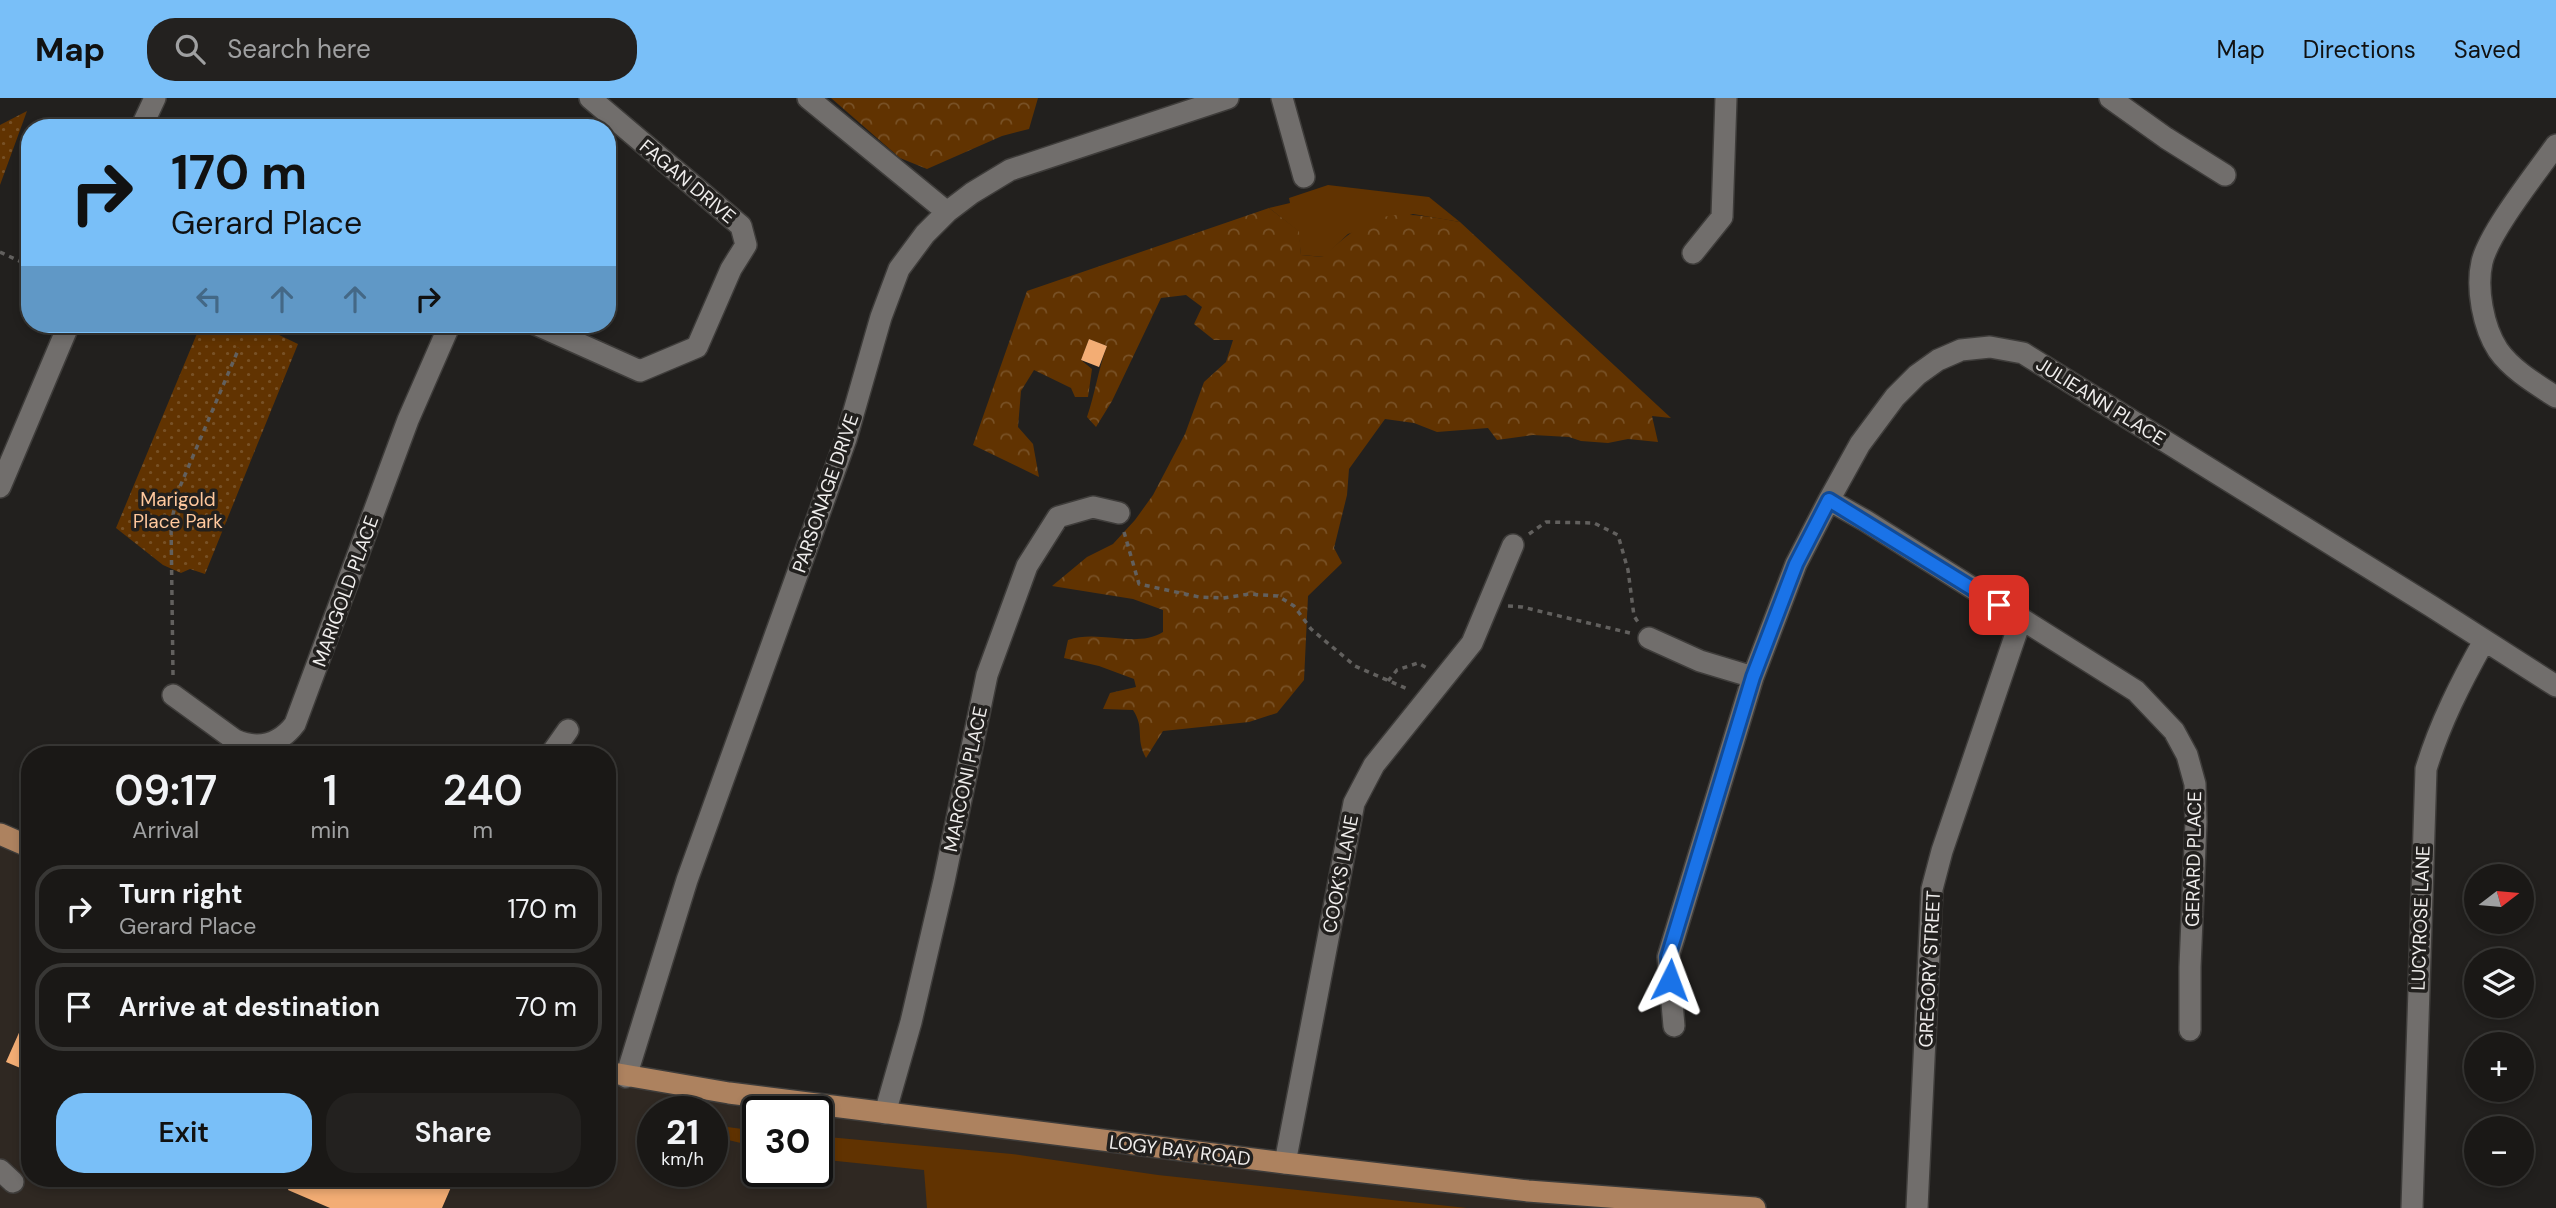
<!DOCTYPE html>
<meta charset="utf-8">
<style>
:root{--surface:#1a1816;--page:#23211f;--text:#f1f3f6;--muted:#9fa0a1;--line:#383735;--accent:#79bff8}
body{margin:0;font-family:"DM Sans",sans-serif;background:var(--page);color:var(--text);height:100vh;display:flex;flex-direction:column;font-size:26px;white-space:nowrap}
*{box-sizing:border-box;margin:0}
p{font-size:23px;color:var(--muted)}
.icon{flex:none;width:38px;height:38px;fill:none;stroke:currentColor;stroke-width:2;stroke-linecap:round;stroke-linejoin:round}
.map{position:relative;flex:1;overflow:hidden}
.side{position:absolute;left:21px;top:648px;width:595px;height:441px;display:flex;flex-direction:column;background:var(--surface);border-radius:28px;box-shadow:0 4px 10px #0003,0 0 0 2px var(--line)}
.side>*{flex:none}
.guide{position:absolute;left:21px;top:21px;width:595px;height:214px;border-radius:28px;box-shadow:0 4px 10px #0003,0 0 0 2px var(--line);background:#79bff8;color:#111;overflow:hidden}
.needle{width:46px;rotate:74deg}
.fabs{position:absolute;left:2464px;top:766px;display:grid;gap:14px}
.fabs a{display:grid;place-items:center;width:70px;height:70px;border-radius:50%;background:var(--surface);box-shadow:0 4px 10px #0003,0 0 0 2px var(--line);font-size:35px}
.speed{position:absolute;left:637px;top:998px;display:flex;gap:14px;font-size:35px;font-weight:700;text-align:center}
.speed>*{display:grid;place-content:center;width:91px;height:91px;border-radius:50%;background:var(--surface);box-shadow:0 4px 10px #0003,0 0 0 2px var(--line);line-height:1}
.speed small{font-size:18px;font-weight:400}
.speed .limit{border:4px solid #111;border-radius:10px;background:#fff;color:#111}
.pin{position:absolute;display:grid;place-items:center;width:60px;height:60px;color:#fff;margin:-30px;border-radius:14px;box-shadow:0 4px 10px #0006}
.me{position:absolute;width:77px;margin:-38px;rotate:3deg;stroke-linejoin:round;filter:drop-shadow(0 0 5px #0008)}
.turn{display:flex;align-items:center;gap:24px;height:147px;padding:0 35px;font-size:32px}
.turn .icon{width:91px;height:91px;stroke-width:2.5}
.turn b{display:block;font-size:49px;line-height:60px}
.lanes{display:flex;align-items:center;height:66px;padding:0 35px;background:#0003;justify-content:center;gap:35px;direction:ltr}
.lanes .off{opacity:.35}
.eta{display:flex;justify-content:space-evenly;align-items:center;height:119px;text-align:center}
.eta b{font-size:42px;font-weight:600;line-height:49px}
.primary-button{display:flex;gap:14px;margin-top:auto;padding:14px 35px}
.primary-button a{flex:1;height:80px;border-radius:28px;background:var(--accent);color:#111;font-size:28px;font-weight:600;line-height:80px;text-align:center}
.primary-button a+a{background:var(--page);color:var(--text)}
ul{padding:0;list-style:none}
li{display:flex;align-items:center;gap:21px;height:88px;margin:0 14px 10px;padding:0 21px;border:4px solid var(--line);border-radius:28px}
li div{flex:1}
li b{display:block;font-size:26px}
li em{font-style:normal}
header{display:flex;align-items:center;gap:42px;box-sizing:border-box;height:98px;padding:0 35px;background:var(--accent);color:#111}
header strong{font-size:33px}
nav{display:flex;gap:38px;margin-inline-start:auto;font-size:24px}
.search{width:490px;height:63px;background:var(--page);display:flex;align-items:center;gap:18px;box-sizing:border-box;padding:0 24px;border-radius:28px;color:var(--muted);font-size:26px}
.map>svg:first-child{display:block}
</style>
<header>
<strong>Map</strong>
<div class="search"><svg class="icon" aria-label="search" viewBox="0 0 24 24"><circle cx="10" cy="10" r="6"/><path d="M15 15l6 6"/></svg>Search here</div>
<nav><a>Map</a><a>Directions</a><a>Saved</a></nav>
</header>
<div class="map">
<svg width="2556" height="1110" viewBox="0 0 2556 1110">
<defs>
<pattern id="forest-crowns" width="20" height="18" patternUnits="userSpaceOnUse" patternTransform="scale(1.75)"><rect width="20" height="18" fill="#613301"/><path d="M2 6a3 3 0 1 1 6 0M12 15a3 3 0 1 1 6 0" fill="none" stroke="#785126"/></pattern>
<pattern id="park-dots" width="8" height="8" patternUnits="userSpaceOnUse" patternTransform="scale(1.75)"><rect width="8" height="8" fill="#613301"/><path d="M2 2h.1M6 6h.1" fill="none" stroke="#785126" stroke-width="1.8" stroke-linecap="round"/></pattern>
</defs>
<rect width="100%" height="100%" fill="#22201e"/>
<!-- built -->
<path fill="#2f2822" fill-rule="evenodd" d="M0,736l30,13v331h577v-106l1148,136h-1755zM653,1013h59v60h-59zM758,1013h59v60h-59z"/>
<!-- grass -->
<path fill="#613301" d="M1328,87l101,12 31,25 -47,-8 -65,20 -24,23 -23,-2 -3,-24 -29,-23 21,-5 -1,-5z
M712,1027l46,6v16l-30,-7 -16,-9z
M817,1038l195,18 146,21 309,33h-540l-3,-38 -107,-11z"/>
<!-- forest -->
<path fill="url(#forest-crowns)" d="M831,0h207l-9,31 -27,7 -75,33 -27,-11z
M1269,110l30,23 2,24 22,2c52,-49 69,-47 137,-35l211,196 -19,-2 6,26 -30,-3 -20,4 -27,-2 -12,-4 -36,-2 -36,5 -9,-12 -51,4 -23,-9 -29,-4 -36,50 -2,26 -13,53 8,15 -34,33 -4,84 -27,33 -28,9 -86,9 -17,27c-11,-20 -1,-30 -13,-48l-30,-1 7,-16 26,-6 -2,-8 -35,-13 -35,-8 4,-18c31,-11 67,9 95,-8v-22l-30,-11 -81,-13 35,-29 26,-13 22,-24 18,-25 32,-61 19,-52 22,-20 7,-22h-19l-20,-16 8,-17 -16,-12 -25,3 -49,103 -16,26 -9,-10c8,-23 11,-47 20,-71l-18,-7 -8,21 11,9 -4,28h-13l-4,-9 -37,-18 -13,21 -3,36 15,17 6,33 -66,-32 54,-154z"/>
<!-- park -->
<path fill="url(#park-dots)" d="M27,13l-27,74v-60z
M201,226h55l42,20 -93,230 -15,-5 -9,4 -18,-8 -47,-37z"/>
<!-- building -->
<path fill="#f3ad74" d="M1089,241l18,7 -8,21 -18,-7z
M30,910v64l-24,-10z
M293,1080h162l-13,30h-112l-42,-18z"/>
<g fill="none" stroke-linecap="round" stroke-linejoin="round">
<defs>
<path id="minor" d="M808,0l139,114
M1282,0l22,79
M2110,0l56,40 59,37
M141,30l14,-30
M2556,47c-19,27 -67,87 -74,117 -6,26 1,65 16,88 14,20 38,34 58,47
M1693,155l29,-36 4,-119
M535,226l105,47 57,-24 34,-78 15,-24 -5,-19 -151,-128
M0,389l69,-163
M1829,402l37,21 270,170 38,40 13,24 8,29 1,38 -6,145v63
M1649,540l51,23 53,16
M173,597l62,45c23,10 44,5 60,-16l113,-304 42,-96
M551,656l17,-24
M1674,928l-6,-69 85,-280 43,-113 33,-64 31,-56 35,-47 22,-22 21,-15 23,-10 29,-3 33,6 408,253 125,80
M626,979l61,-197 159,-441 35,-122 18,-48 26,-35 22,-22 25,-19 38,-23 218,-72
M885,1015l26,-91 33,-141 43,-206 40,-109 31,-49 35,-10 26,6
M1285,1065l69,-360 20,-38 98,-122 41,-98
M0,1072l13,12
M1917,1110l15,-319 10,-38 79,-232
M2412,1110l14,-439c14,-46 35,-87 58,-128"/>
<path id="major" d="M0,736l30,13
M607,974l122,21 556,70 243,28 227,17"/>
</defs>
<!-- minor casing -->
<use href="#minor" stroke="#3e3c3a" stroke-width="24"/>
<!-- major casing -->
<use href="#major" stroke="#3e3c3a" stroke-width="24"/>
<!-- path -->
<path stroke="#62605e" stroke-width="3.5" stroke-dasharray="5 5" stroke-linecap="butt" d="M0,154l30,14
M1124,434l15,52 60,13 24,1 26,-4 29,2 16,10 17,23 44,37 55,24
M1529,436l17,-12 48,1 24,12 10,35 6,46 4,6
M1508,508l14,1 108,26
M173,577l-2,-152 8,-34 60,-141
M1388,583l9,-11 21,-7 9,5"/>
<!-- minor -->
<use href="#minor" stroke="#716e6c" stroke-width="21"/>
<!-- major -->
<use href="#major" stroke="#ad825f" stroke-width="21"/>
</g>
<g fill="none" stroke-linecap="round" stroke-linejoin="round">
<defs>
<path id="route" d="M1670,882l-2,-23 85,-280 43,-113 33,-64 170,105"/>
</defs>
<!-- route casing -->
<use href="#route" stroke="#114b97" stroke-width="18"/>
<!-- route -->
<use href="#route" stroke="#1a73e8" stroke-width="12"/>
</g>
<g text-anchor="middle" stroke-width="7" stroke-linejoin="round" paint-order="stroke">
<!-- street labels -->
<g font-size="19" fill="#f0eeed" stroke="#22201e">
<text transform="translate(688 83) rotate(40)" y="7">FAGAN DRIVE</text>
<text transform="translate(2101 303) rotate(32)" y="7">JULIEANN PLACE</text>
<text transform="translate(825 395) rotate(-71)" y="7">PARSONAGE DRIVE</text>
<text transform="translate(345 493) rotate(-70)" y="7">MARIGOLD PLACE</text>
<text transform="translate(965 681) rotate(-78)" y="7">MARCONI PLACE</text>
<text transform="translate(2193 761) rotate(-89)" y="7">GERARD PLACE</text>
<text transform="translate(1340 776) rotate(-79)" y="7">COOK'S LANE</text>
<text transform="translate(2420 820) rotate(-88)" y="7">LUCYROSE LANE</text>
<text transform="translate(1929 871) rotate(-87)" y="7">GREGORY STREET</text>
<text transform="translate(1180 1052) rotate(7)" y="7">LOGY BAY ROAD</text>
</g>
<!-- park labels -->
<g font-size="19" fill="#ffc89d" stroke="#22201e">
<text x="178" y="408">Marigold<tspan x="178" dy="22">Place Park</tspan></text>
</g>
</g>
</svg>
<div class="fabs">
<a><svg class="needle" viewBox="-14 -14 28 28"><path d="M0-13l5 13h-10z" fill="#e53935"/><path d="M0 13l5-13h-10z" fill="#9fa0a1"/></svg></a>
<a><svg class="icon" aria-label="layers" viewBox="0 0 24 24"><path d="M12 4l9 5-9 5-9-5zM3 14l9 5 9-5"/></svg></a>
<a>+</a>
<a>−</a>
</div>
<div class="speed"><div>21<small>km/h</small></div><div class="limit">30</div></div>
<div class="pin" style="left:1999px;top:507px;background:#d93025"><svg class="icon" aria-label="arrive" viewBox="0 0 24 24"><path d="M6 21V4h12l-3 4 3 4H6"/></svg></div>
<svg class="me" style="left:1670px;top:882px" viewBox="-20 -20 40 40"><path d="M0-17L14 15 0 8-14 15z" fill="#1a73e8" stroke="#fff" stroke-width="4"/></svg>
<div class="guide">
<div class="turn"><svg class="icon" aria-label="right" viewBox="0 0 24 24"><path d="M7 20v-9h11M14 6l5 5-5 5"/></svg><div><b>170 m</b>Gerard Place</div></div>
<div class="lanes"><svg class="icon off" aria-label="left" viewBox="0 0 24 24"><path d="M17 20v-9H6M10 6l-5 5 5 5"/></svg><svg class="icon off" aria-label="ahead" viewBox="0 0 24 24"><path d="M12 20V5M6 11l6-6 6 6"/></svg><svg class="icon off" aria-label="ahead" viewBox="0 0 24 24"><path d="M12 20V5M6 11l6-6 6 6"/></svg><svg class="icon" aria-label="right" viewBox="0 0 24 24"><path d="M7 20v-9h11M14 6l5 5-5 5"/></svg></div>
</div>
<section class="side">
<div class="eta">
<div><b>09:17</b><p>Arrival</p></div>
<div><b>1</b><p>min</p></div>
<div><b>240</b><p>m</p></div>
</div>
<ul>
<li><svg class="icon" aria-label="right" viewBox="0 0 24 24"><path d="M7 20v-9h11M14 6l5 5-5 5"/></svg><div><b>Turn right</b><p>Gerard Place</p></div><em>170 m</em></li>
<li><svg class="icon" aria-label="arrive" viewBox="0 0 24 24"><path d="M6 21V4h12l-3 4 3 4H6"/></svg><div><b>Arrive at destination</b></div><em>70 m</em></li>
</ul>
<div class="primary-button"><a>Exit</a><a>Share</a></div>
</section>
</div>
